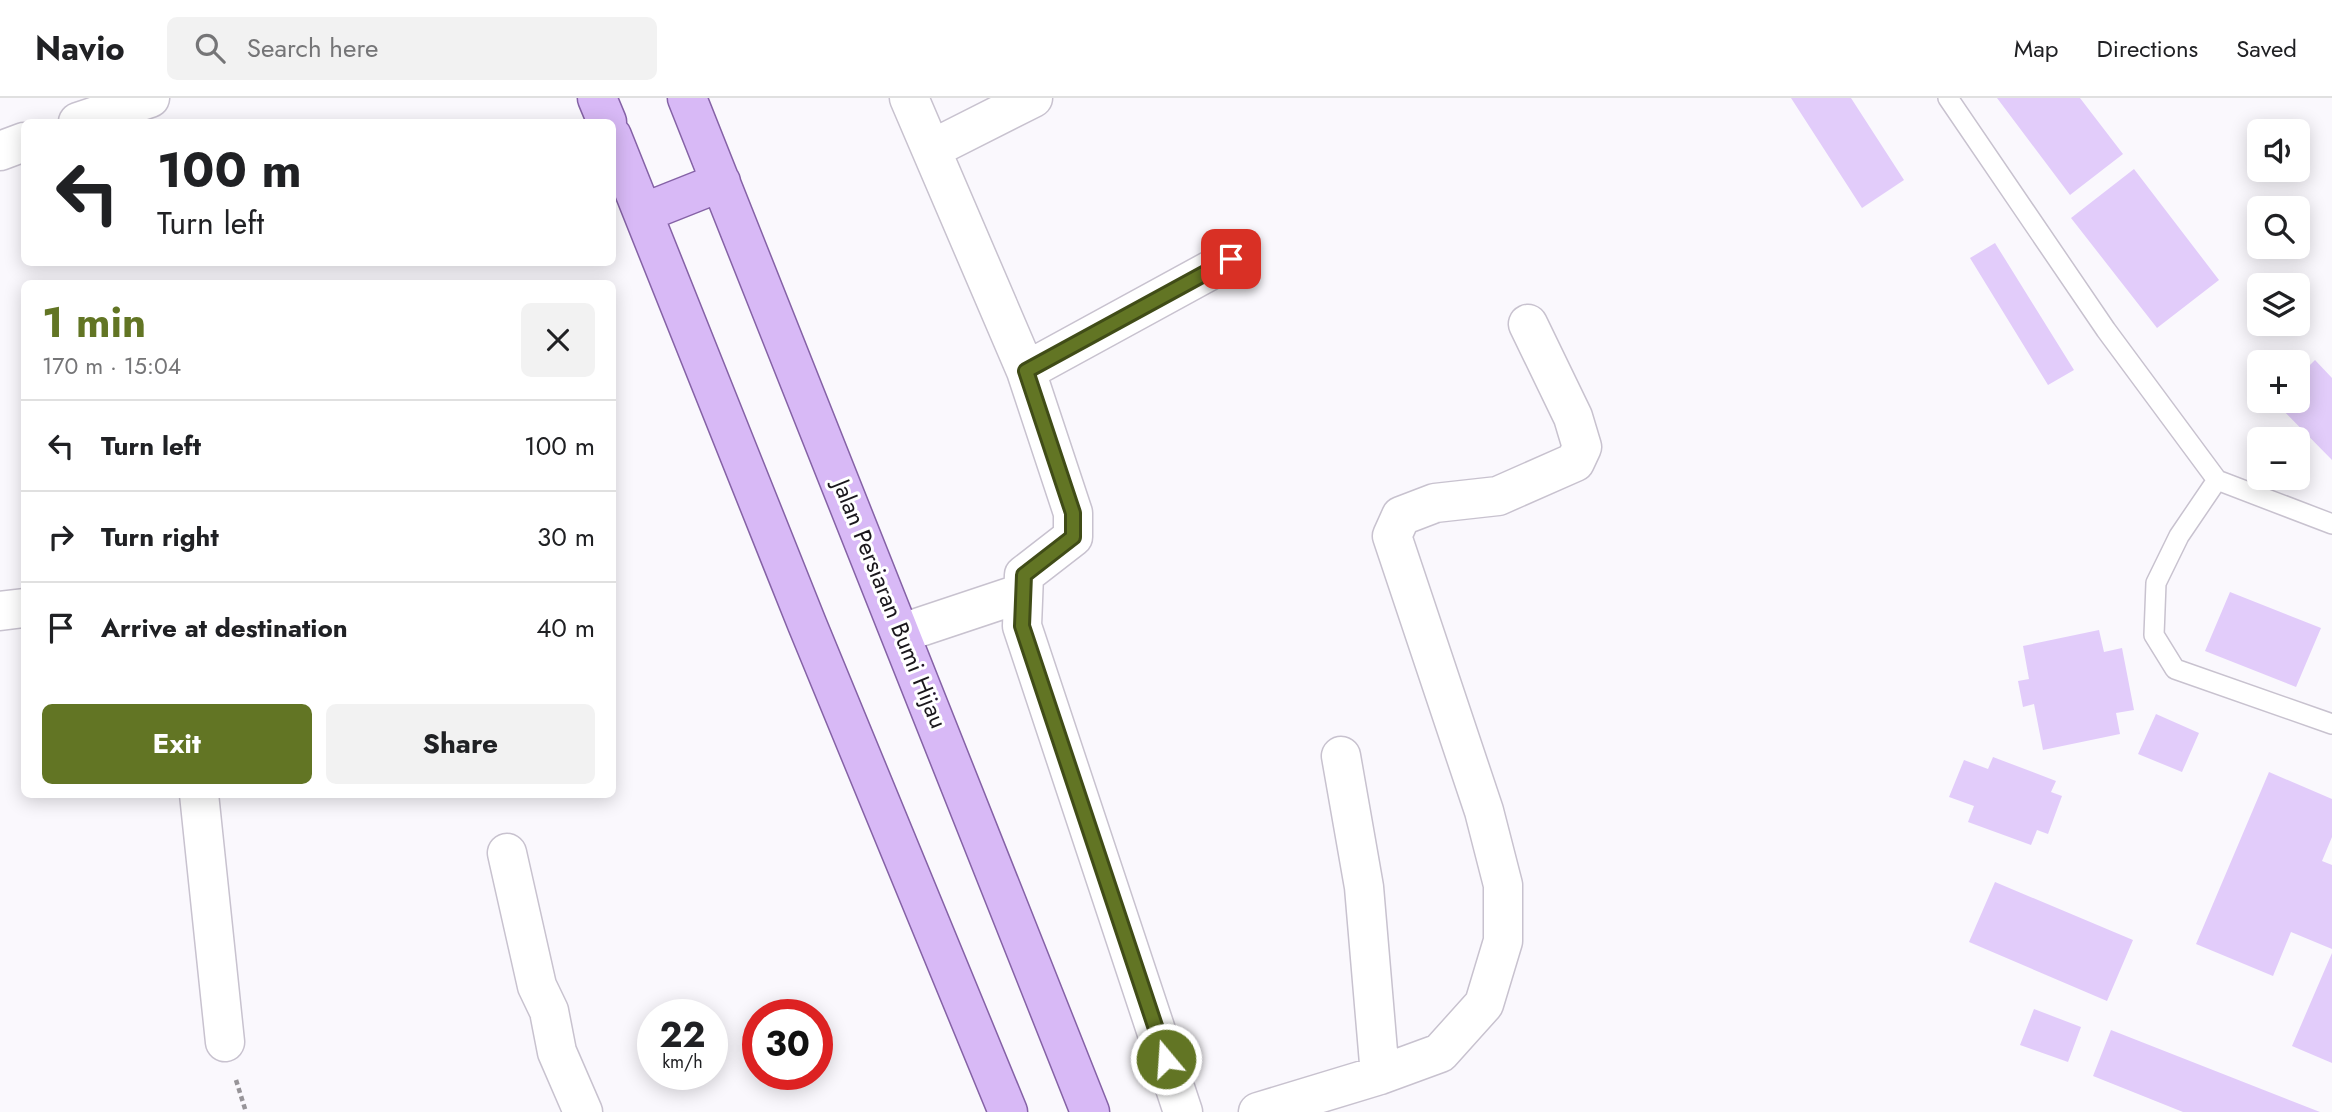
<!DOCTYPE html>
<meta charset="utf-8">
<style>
:root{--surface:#fff;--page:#f2f2f2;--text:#202124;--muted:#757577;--line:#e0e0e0;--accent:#627524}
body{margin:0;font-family:Jost,sans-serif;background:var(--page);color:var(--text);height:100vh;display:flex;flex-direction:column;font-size:26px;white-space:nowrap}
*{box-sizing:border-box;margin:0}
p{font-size:23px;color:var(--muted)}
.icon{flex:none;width:38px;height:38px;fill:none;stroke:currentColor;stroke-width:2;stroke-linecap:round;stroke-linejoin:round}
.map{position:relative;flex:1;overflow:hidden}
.drawer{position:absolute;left:21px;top:182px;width:595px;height:518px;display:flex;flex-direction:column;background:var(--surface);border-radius:10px;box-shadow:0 4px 18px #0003}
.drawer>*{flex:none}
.top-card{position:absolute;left:21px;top:21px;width:595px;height:147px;border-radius:10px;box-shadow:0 4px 18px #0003;background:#fff;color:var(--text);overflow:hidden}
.fabs{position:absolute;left:2247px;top:21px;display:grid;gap:14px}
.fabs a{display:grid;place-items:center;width:63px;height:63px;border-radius:10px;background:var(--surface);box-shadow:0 4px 18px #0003;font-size:35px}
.speed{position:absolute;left:637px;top:901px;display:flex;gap:14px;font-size:35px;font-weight:700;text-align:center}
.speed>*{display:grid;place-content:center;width:91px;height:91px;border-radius:50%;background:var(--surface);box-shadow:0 4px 18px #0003;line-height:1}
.speed small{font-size:18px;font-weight:400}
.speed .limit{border:10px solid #d22;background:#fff;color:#111}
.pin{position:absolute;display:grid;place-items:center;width:60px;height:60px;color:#fff;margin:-30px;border-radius:14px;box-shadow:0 4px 10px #0006}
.me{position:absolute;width:77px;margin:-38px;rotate:342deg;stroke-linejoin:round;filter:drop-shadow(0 0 5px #0008)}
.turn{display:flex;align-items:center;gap:24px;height:147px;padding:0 21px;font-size:32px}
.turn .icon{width:91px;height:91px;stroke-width:2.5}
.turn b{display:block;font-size:49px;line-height:60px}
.round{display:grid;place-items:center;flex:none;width:74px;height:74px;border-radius:10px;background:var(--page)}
.headline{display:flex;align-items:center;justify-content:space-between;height:119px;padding:0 21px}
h1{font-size:42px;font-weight:700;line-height:52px;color:var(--accent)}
.button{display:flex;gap:14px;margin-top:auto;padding:14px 21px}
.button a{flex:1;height:80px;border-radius:10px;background:var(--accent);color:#fff;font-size:28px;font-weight:700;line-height:80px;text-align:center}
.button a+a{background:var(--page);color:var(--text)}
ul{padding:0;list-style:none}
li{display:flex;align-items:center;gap:21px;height:91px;padding:0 21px;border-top:2px solid var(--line)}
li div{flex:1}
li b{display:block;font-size:26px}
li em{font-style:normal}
header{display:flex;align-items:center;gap:42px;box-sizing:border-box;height:98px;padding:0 35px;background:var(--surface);border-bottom:2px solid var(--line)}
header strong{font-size:33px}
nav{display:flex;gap:38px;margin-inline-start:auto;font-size:24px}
.search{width:490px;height:63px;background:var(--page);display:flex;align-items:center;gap:18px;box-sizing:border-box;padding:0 24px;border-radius:10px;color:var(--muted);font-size:26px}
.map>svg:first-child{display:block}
</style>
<header>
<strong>Navio</strong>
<div class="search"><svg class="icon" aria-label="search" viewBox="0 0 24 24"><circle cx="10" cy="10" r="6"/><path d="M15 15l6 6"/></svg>Search here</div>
<nav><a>Map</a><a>Directions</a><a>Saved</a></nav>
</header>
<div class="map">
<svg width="2332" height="1014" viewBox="0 0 2332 1014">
<rect width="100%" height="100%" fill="#faf8fd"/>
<!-- building -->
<path fill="#e2ccfa" d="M1791,0h60l53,82 -42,28z
M1997,0h83l43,56 -53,41z
M2134,71l85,111 -62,48 -86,-110z
M1995,145l79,127 -26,15 -78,-127z
M2315,262l17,18v82l-58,-59h24v-24z
M2230,494l91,36 -25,59 -91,-36z
M2099,532l5,22 18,-4 12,62 -18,3 4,21 -77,16 -9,-46 -11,3 -5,-26 11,-2 -6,-33z
M2156,616l43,19 -17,39 -44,-18z
M1993,659l63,24 -5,11 11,4 -14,38 -11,-4 -6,15 -63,-23 6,-16 -25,-9 15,-37 24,9z
M2269,674l63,27v38l-10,24 10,4v84l-41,-17 -18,44 -77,-32z
M1995,784l138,58 -26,61 -138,-59z
M2332,855v110l-40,-17z
M2034,911l47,18 -13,35 -48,-17z
M2111,932l209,82h-137l-90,-36z"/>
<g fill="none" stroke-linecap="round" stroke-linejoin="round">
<defs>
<path id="lane" d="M1948,0l158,232 111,150 115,44
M2217,382l-38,56 -23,47 -2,52 21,34 157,55"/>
<path id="street" d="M909,0l117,273 47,142v24l-49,38 -2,51 161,486
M78,24l72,-24
M932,51l101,-51
M0,53l24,-9
M1026,273l205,-112
M0,513l24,-3
M902,535l120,-40
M1341,658l23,131 16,188
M199,696l26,248
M507,755l30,133 12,25 8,41 26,60
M1258,1014l122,-37 60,-22 44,-49 19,-63v-56l-19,-74 -92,-275 9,-20 34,-13 63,-7 77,-34 7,-15 -9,-30 -45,-93"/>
<path id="primary" d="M597,0l10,24
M687,0l403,1014
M612,38l195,488 201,488
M643,115l78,-31"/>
</defs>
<!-- lane casing -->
<use href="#lane" stroke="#c8c2cf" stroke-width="22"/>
<!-- street casing -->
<use href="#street" stroke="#c8c2cf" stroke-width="41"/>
<!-- primary casing -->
<use href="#primary" stroke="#8562a6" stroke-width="41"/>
<!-- path -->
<path stroke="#979499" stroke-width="4.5" stroke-dasharray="5 3.5" stroke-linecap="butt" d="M236,982l10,32"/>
<!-- lane -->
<use href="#lane" stroke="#fff" stroke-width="19"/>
<!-- street -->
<use href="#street" stroke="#fff" stroke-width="38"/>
<!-- primary -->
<use href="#primary" stroke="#d8b9f6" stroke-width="38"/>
</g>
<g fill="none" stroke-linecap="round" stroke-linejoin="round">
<defs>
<path id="route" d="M1166,961l-144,-433 2,-51 49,-38v-24l-47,-142 205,-112"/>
</defs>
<!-- route casing -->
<use href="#route" stroke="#404c17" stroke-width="18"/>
<!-- route -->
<use href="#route" stroke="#627524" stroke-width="12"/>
</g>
<g text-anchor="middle" stroke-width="6" stroke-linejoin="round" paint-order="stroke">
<!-- street labels -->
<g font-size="24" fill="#1a171c" stroke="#fff">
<text transform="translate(890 506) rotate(68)" y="8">Jalan Persiaran Bumi Hijau</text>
</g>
</g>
</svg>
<div class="fabs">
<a><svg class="icon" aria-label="sound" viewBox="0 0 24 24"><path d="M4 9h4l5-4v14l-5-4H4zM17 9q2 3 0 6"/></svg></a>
<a><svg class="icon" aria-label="search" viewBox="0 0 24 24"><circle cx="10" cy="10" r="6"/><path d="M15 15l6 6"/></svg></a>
<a><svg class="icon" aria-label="layers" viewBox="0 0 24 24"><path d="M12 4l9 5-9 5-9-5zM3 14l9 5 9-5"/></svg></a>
<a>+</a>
<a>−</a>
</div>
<div class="speed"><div>22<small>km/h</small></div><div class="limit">30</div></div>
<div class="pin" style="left:1231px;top:161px;background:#d93025"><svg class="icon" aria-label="arrive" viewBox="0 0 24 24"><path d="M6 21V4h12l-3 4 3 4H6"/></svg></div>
<svg class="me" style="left:1166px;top:961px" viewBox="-20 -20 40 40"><circle r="17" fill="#627524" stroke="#fff" stroke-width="3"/><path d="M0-11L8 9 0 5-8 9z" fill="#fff"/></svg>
<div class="top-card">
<div class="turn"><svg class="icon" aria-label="left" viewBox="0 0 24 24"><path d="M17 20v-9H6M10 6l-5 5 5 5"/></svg><div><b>100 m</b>Turn left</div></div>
</div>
<section class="drawer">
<div class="headline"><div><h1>1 min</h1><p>170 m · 15:04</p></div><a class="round"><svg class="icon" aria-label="close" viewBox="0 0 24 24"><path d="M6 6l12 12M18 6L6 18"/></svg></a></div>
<ul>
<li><svg class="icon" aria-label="left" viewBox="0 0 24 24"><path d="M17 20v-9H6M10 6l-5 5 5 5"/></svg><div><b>Turn left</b></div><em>100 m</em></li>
<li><svg class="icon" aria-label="right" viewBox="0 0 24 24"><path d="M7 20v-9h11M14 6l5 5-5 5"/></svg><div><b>Turn right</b></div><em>30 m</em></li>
<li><svg class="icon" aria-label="arrive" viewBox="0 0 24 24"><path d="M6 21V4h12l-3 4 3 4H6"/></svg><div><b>Arrive at destination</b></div><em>40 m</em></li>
</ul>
<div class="button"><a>Exit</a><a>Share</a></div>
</section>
</div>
